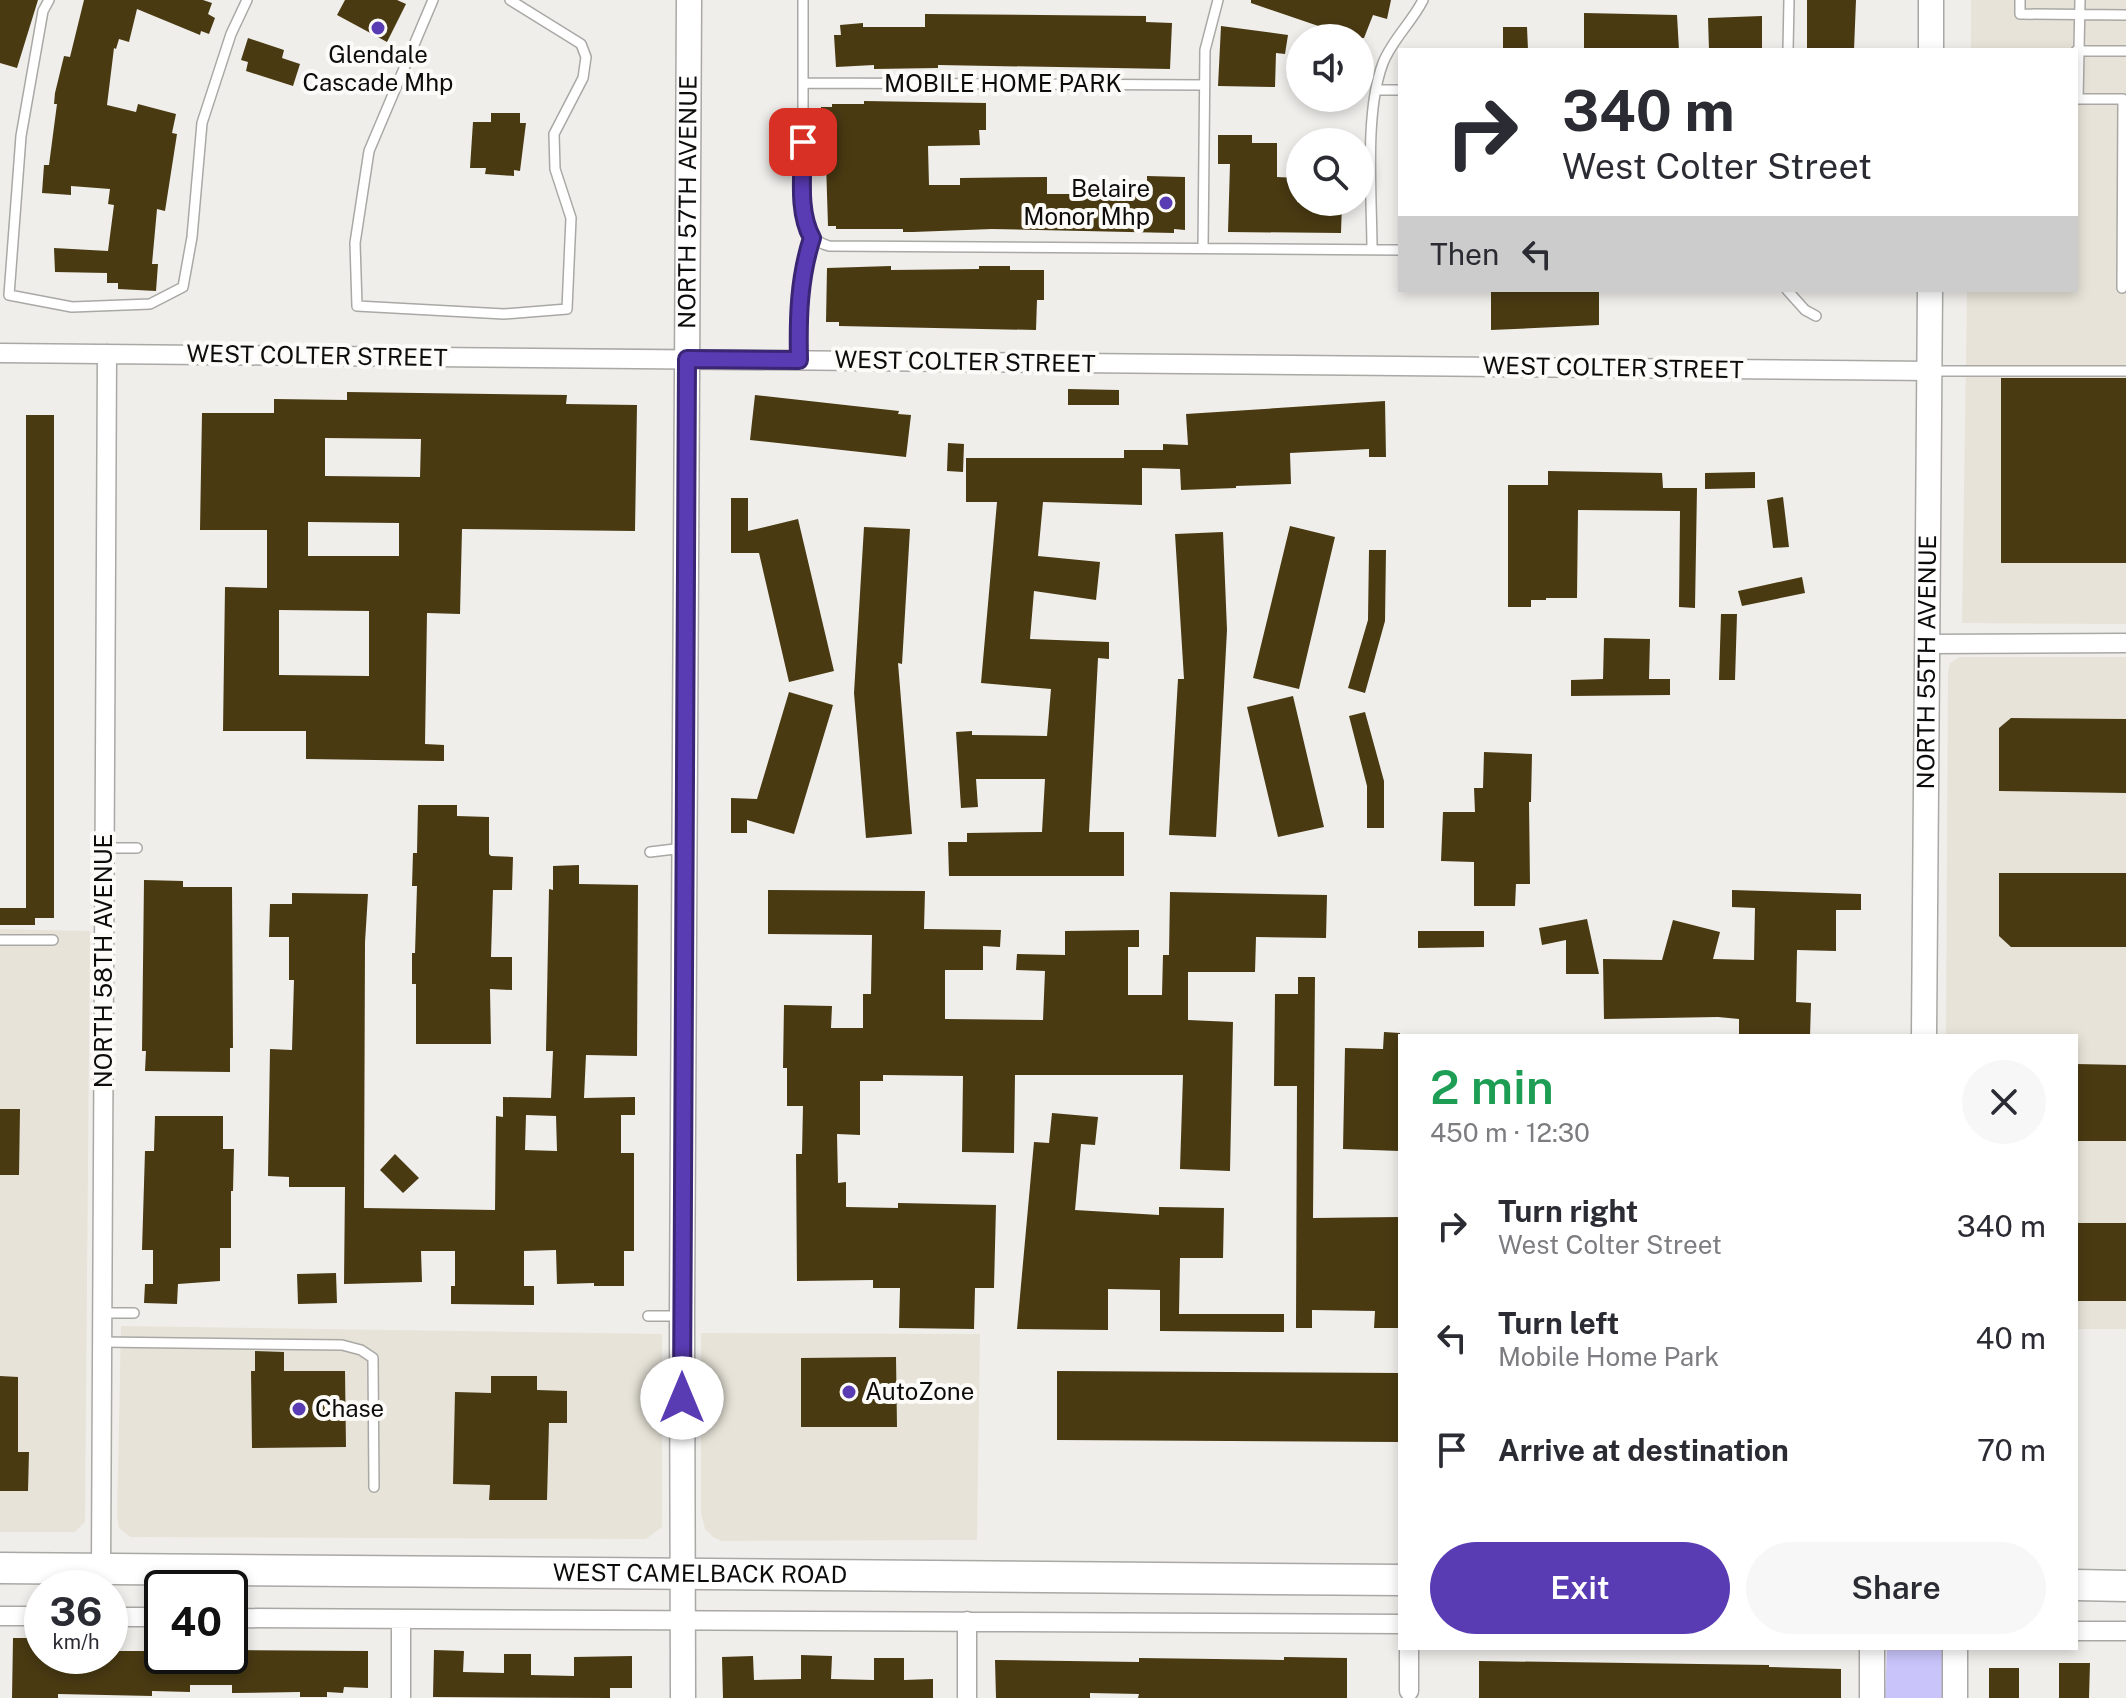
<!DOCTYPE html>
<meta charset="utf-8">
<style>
:root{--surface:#fff;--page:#f7f7f7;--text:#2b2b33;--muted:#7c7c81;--accent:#593bb3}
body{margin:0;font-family:"Public Sans",sans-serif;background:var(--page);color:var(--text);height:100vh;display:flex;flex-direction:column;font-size:30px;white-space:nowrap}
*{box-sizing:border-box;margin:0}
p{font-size:26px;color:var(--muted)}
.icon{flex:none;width:44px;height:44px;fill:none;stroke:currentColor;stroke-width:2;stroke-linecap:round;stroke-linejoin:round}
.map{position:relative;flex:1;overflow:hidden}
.details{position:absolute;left:1398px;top:1034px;width:680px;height:616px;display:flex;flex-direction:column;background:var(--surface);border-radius:0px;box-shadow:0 4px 12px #0003}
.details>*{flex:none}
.hud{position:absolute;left:1398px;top:48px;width:680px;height:244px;border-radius:0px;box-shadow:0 4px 12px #0003;background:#fff;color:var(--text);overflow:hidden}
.buttons{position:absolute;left:1286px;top:24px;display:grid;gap:16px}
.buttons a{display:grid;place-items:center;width:88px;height:88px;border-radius:50%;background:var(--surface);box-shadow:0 4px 12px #0003;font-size:40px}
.speed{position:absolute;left:24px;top:1570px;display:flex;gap:16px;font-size:40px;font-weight:700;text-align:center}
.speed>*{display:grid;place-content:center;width:104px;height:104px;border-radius:50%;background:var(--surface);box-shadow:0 4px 12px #0003;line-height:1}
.speed small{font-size:20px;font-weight:400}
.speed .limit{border:4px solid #111;border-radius:12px;background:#fff;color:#111}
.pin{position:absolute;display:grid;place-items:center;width:68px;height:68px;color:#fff;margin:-34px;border-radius:16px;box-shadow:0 4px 12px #0006}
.me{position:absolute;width:88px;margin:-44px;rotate:0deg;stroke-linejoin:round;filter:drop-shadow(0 0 6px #0008)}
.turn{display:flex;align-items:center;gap:28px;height:168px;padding:0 32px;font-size:36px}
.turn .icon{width:104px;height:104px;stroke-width:2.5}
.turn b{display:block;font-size:56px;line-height:68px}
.then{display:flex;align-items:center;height:76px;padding:0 32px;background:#0003;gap:16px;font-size:30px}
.round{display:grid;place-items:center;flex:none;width:84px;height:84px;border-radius:42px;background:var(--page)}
.summary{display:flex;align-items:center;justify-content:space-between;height:136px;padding:0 32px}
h1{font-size:48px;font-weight:600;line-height:60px;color:#1e9e55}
.action{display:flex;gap:16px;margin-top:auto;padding:16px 32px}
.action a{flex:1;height:92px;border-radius:48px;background:var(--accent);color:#fff;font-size:32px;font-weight:600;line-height:92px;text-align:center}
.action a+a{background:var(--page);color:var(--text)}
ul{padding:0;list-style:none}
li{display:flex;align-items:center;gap:24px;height:112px;padding:0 32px}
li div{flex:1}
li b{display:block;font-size:30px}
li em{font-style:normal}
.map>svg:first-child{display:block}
</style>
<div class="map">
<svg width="2126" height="1698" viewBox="0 0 2126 1698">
<rect width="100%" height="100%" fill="#f0eeeb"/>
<!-- built -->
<path fill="#e7e3d8" d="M1971,0h155v624l-164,-1 5,-333h109v-240h-105z
M1959,657h167v672h-50v-293h-130l2,-364 2,-9z
M0,929l90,2 -5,591 -10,10h-75z
M121,1326l541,8v193l-16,12 -516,-2 -11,-9 -2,-12z
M701,1333l279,1 -3,206 -255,1 -9,-4 -8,-8 -4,-16z"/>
<!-- green -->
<path fill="#c9c4fa" d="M1887,1648h56l2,50h-60z"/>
<!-- building -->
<path fill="#493a12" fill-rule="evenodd" d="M0,0h38l-21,68 -17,-5z
M84,0h119l9,3 -4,11 7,4 -6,16 -8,-3 -1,4 -63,-26 -8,33 -10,-3 -3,10 -2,-1 -7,57 29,7 2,-8 38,10 -4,19 5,1 -12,77 -8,-2 -5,55h6l-2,27 -38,-2v-6h-11v-10l-52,-1 -1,-24 54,3 6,-46 -6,-1 2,-15 -39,-3v9l-29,-2 2,-28h5l8,-61h-3l1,-11 9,-37 6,1z
M345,0h52l9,4 -19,38 -50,-27z
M1251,0h140l-4,19 -14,-4 -9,23h-22l-7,-3 1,-3 -85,-29z
M1807,0h49l-2,50 -47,-1z
M1584,13l93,2 2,35h-95z
M925,14l221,2v6l26,1 -2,46 -232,-4v3l-64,1v-4l-38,2 -2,-32h7l-1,-10 23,-2v4h62z
M1762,16v34h-53l-1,-32z
M1221,26l67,9 -3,19 -9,-1 -1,34 -57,-1z
M1503,27h24l1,23h-25z
M248,38l36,12 -2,8 18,6 -7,22 -47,-15 2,-9 -7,-2z
M864,101l122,2v27h-7l1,15 -52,1 1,39h31v-7l87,-1v17h63v-9l37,-1v-8l38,1v53l-11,-1v4l-182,-4 -79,3h-10v-3h-67v-3h-8l-2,-63h-5v-56h11v-3h32z
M491,113h29v10h6l-6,48 -6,-1v6l-29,-2 1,-6h-16l3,-46h18z
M1218,135h34v8h25v34l20,1v24h45l-1,31 -113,-1 2,-68h-12z
M891,266v4l88,-1v-3h31v4h34v30h-7l-1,30 -197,-4v-4h-13l1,-54z
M1491,290h108v35l-108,5z
M2001,378h125v185h-125z
M1068,389l51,1v15h-51z
M347,392l220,3 -1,9 71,1 -2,126 -173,-2 -2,85 -33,-1 -2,131 19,1v16l-138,-2v-28h-83l2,-144 42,1v-58h-67l2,-117h72v-14l73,1zM325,438l96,1 -1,38 -95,-1zM308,522l91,1v33h-91zM279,610l90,1v65l-90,-1z
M755,395l144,16 -1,3 13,1 -5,42 -156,-17z
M1385,401l1,56h-17v-8l-79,4 1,31 -55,2v2l-55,2 -1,-21 -38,-1v37l-99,-3 -5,54 62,6 -4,38 -62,-9 -4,48 79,3v17l-11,-1 -9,174h35v44h-175l-1,-34h19v-9l75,-1 3,-53h-69l2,28 -17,1 -5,-76 16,-1v4l75,1 4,-47 -70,-6 16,-181h-31v-44h158v-8h39v-6l25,1 -2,-31z
M26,415h28v503h-19v7h-35v-17h26z
M948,443l16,1 -1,28 -16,-1z
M1548,471l114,2 1,15h34l-2,120 -16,-1 1,-96 -102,-1 -1,88h-31v2h-15v7h-23v-122h40z
M1755,472v16l-50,1v-16z
M1783,497l6,50 -16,1 -6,-48z
M731,498h17v33l50,-12 36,152 -45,11 -30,-129h-28z
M1290,526l45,11 -36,152 -46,-11z
M864,527l46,2 -8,135 -4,-1 14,171 -46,4 -12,-145z
M1223,532l4,98 -11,207 -47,-2 9,-156h6l-9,-145z
M1369,550h17l-1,71 -20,72 -17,-5 20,-68z
M1802,577l3,16 -63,13 -4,-15z
M1721,614h16l-2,66h-16z
M1604,638l46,1 -1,40h21v16l-99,1v-16l32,-1z
M789,692l44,13 -39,129 -47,-14v13h-16v-35l26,1z
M1293,696l31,131 -46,10 -31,-130z
M1365,712l19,69v47h-17v-42l-18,-70z
M2011,718l115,1v74l-127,-2v-63z
M1484,752l48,2 -1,48h-2l1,82h-14l-1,22h-41v-44l-33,-1 2,-49h32l-1,-24h9z
M418,805h39v11l32,1v37l2,2 22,1 -1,33h-19l-2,67h21v33l-22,-1 1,55h-75v-60h-4v-31h3l2,-67h-5l1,-33h4z
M579,865v19l59,1 -1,171 -51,-1 -2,43 51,-1v18h-14v38h13v98h-10v35h-30v-3l-37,1 -1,-34 -32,1v35h10v19l-83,-1v-18h4v-35h-34l1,31 -78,2 1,-97h-56v-10l-21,-1 2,-127 22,1 2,-70h-5v-43h-20l1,-33h22v-11l76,1 -3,48 -1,266 131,2 1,-94 7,1v-20l48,1 2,-47h-7l3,-162 4,1v-24zM526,1115l30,1 1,35 -32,-1z
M1999,873h127v74h-115l-12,-11z
M144,880l39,1v6h49l1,161h-3v24l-85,-1 1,-20h-4z
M768,890l157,1 -1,38 77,1 -1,17 -17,-1v24h-38v49l98,1 2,-49 -29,-1 1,-16 48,1v-24l74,-1v17h-11v48h34l1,-40h6l1,-63 157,3 -1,43 -70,-1 -1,35h-67v48l45,2 -3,149 -50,-2 3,-94h-168l-1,78 -52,-1 1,-76 -80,-1v6h-23v54l-23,-1 1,49 8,-1v25l52,1v-5l98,2 -2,83h-19l-1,41 -75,-1 1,-40h-27v-8l-76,1 -1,-127h6l1,-48h-16v-38h-4l1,-63 48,1 -1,22h32v-34h8l1,-59 -104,-1z
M1732,890l129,4v16h-25v41l-39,-1 -1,52 15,1 -1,33h-71v-17l-21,-2 -114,2 -1,-60 59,1 11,-40 47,12 -7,27 41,1 1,-52 -23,-1z
M1587,919l12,55h-33v-34l-24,5 -3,-17z
M1418,931h66v16l-66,1z
M1298,977h17l-2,241 87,-1v111h-26l1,-17 -63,-1v18h-16l1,-242h-23l1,-92h23z
M1384,1032l16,1v118l-57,-2 2,-101 38,1z
M2076,1064l50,1v76h-50z
M0,1109h20l-1,66h-19z
M1052,1113l46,4 -3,28 -14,-1 -6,66 84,5v-8l65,1 -1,50h-43l-1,56h105v18l-124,-1v-41l-52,-1v41l-91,-1 17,-187 15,1z
M155,1116h68v33h11l-1,42h-2v57h-11v33l-42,3 -1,20 -33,-1 1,-19h8v-34h-11l3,-99h9z
M395,1154l24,24 -16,15 -23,-23z
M2076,1223h50v78h-50z
M336,1273l1,30 -39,1 -1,-30z
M255,1351l29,1v19h61l1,76 -94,1 -1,-77h4z
M896,1357l1,70h-96v-69z
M1057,1371l343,2v69l-343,-2z
M0,1376l18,1v75h11l-1,39h-28z
M491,1376h46v14l30,1v32h-18l-2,77h-58l1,-15 -37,-1 2,-92 36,1z
M13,1638h29v18h68v-5h52v5h69v-6l137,1v37l-24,-1 -1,6 -16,-1v5h-27v-5l-68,1v-8h-42v7l-38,-1v5l-94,-2v4h-46z
M434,1650l30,1 -1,21 41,1v-19h27v21l43,1v-19l58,-1v32h-22v10l-177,-1z
M801,1655l31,1 -1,23 43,1v-22h30v22l29,-1v19h-210l-1,-41 31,-1 1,24 47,-1z
M1284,1657l63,1v40h-209l1,-4 -49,-1v5h-94l-1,-38 144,2v-4l145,2z
M1479,1661l290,4v2l72,2v29h-362z
M2059,1663h31l-1,35h-30z
M1989,1668h30v30h-30z"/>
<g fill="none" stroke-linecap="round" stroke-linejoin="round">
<defs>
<path id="service" d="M49,0l-6,11 -22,125 -12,159 63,12 78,-3 33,-17 9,-50 10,-114 29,-89 16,-34
M433,0l-64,151 -14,92 2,63 147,8 63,-5 4,-91 -16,-49 -1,-35 29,-56 3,-21 -5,-13 -71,-44
M803,0v202c2,20 3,38 26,44l571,4
M2020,0v14l106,1
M1788,50l1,-50
M2076,51h50
M803,83l400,2
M1377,90h23
M2076,99h47l-1,189
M2078,99l2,-99
M1203,248l2,-198 13,-50
M1372,250c0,-54 -8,-137 11,-187 9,-23 29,-41 40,-63
M1787,290l18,20 11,6
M799,360c-1,-42 -1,-81 13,-122
M1930,371h196
M105,848h32
M650,852l33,-4
M0,940h53
M103,1313h31
M648,1316h33
M102,1342l240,3 19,5 12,8 1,129"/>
<path id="minor" d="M0,353l1930,18
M1928,644l198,-1
M101,1568l6,-1214
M0,1616h42
M110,1617h52
M230,1618l1170,6
M967,1621v77
M2076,1631h50
M1409,1648v43
M401,1698v-79"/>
<g id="tertiary">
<path d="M1931,50v-50"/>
<path id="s1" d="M1924,1036l6,-746"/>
<path id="s2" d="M683,1698l-1,-382 7,-1316"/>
<path d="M1872,1698v-50"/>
<path d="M1955,1698v-50"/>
</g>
<g id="primary">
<path id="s3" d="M0,1568l1400,12"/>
<path d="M2076,1585l50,1"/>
</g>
</defs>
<!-- service casing -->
<use href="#service" stroke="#a9a8a5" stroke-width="12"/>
<!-- minor casing -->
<use href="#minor" stroke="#a9a8a5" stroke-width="21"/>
<!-- tertiary casing -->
<use href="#tertiary" stroke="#a9a8a5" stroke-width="27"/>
<!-- primary casing -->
<use href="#primary" stroke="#a9a8a5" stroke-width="33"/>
<!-- service -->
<use href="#service" stroke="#fff" stroke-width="9"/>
<!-- minor -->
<use href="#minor" stroke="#fff" stroke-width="18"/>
<!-- tertiary -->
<use href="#tertiary" stroke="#fff" stroke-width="24"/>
<!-- primary -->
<use href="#primary" stroke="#fff" stroke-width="30"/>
</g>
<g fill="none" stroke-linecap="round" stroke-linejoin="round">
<defs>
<path id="route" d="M682,1398l5,-1039 112,1c-1,-42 0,-82 13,-122 -15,-27 -9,-65 -9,-96"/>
</defs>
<!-- route casing -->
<use href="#route" stroke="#3a2674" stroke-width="20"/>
<!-- route -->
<use href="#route" stroke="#593bb3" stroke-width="14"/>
</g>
<!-- markers -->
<g fill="#593bb3" stroke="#fdfbf8" stroke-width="3">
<circle cx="378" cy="28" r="8"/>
<circle cx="1166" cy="203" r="8"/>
<circle cx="849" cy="1392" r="8"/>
<circle cx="299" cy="1409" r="8"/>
</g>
<g text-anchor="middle" stroke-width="8" stroke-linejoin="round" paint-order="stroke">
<!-- poi labels -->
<g font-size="24" fill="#0d0c0b" stroke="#fdfbf8" text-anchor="start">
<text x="378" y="63" text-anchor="middle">Glendale<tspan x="378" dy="28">Cascade Mhp</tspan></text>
<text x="1150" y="197" text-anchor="end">Belaire<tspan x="1150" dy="28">Monor Mhp</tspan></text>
<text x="865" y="1400">AutoZone</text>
<text x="315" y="1417">Chase</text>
</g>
<!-- street labels -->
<g font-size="24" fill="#0d0c0b" stroke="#fdfbf8">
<text x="1003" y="92">MOBILE HOME PARK</text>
<text dy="8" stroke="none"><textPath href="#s2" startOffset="1496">NORTH 57TH AVENUE</textPath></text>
<text transform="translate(317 356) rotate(1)" y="8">WEST COLTER STREET</text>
<text transform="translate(965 362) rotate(1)" y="8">WEST COLTER STREET</text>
<text transform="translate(1613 368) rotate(1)" y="8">WEST COLTER STREET</text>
<text dy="8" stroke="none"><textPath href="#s1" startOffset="374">NORTH 55TH AVENUE</textPath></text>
<text transform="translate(104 961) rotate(-90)" y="8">NORTH 58TH AVENUE</text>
<text dy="8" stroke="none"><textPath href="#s3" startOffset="700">WEST CAMELBACK ROAD</textPath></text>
</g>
</g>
</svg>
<div class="buttons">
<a><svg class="icon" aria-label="sound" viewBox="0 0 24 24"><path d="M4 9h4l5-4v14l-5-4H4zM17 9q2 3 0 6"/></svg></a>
<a><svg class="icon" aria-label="search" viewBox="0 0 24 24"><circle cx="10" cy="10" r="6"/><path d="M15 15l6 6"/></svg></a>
</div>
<div class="speed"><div>36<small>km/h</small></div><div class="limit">40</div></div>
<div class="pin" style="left:803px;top:142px;background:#d93025"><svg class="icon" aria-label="arrive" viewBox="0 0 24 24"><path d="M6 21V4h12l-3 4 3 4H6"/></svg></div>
<svg class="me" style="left:682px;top:1398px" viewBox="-20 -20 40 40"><circle r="19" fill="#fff"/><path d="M0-13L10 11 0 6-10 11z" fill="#593bb3"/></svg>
<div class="hud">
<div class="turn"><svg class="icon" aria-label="right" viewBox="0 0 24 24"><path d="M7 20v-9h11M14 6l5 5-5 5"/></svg><div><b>340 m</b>West Colter Street</div></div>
<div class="then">Then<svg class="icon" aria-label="left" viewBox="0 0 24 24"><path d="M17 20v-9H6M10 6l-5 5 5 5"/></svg></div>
</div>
<section class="details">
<div class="summary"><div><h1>2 min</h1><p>450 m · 12:30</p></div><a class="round"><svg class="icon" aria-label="close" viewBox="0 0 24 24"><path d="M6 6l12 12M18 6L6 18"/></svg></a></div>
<ul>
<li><svg class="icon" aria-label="right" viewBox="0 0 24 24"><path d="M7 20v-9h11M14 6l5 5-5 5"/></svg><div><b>Turn right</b><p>West Colter Street</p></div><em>340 m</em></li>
<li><svg class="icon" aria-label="left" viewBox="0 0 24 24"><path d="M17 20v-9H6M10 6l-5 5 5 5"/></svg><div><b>Turn left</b><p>Mobile Home Park</p></div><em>40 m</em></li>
<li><svg class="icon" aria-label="arrive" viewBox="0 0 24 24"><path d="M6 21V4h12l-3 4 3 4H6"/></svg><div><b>Arrive at destination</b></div><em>70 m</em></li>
</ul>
<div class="action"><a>Exit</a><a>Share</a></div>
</section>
</div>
